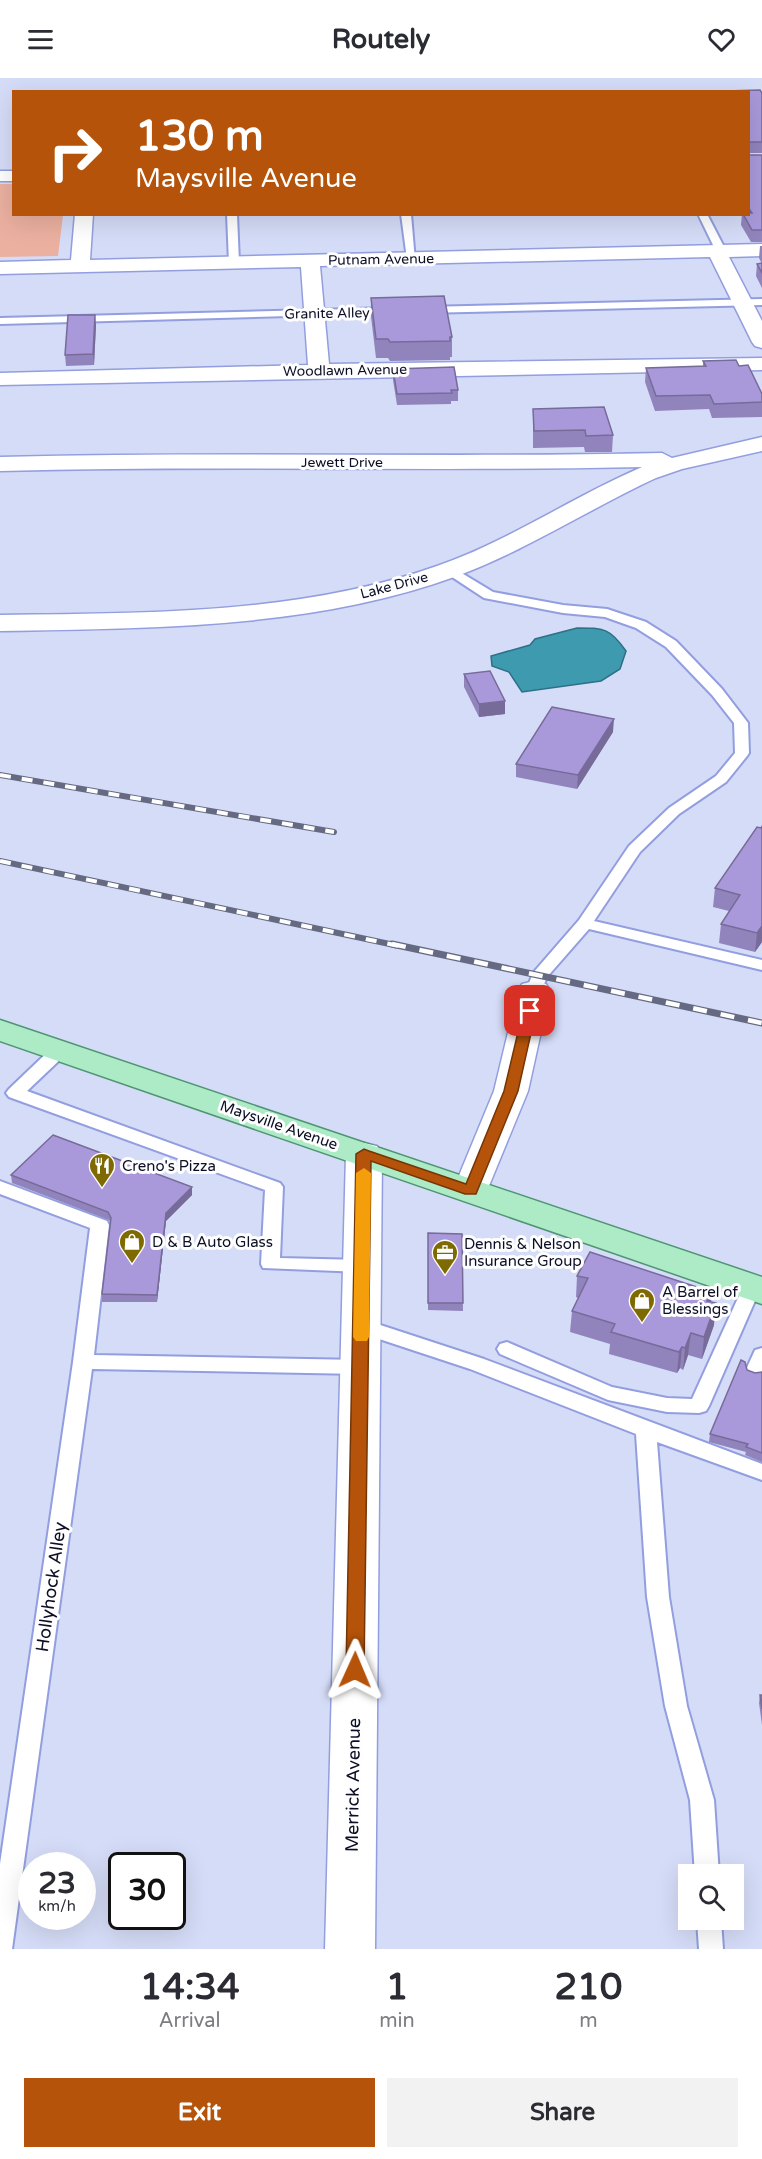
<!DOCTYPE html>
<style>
:root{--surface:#fff;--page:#f2f2f3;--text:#2b2b33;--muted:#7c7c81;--accent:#b45309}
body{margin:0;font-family:"Varela Round",sans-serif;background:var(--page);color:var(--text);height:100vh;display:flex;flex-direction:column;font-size:22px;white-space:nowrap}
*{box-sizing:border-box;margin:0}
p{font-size:20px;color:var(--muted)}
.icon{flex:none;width:33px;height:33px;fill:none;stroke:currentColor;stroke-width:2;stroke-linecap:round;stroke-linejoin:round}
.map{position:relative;height:1871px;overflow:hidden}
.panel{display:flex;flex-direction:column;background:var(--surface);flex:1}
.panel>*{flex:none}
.top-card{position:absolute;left:12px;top:12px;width:738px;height:126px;border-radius:0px;box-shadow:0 6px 24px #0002;background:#b45309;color:#fff;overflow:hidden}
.fabs{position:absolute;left:678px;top:1786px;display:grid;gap:12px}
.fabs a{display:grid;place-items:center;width:66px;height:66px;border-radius:0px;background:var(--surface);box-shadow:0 6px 24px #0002;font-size:30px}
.speed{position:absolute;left:18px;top:1774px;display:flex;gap:12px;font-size:30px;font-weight:700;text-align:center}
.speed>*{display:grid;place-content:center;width:78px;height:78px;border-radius:50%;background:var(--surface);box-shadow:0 6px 24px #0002;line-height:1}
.speed small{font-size:15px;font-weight:400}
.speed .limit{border:3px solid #111;border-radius:9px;background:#fff;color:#111}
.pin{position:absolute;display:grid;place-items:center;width:51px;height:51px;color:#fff;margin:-26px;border-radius:12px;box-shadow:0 3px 9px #0006}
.me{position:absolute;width:66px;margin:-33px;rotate:1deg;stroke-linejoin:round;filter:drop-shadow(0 0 4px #0008)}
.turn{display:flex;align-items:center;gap:21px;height:126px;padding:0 24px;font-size:27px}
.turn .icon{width:78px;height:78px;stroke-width:2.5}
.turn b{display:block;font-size:42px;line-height:51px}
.eta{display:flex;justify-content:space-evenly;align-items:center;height:102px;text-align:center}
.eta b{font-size:36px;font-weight:800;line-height:42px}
.button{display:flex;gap:12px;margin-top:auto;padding:12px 24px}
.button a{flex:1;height:69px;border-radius:0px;background:var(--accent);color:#fff;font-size:24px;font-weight:800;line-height:69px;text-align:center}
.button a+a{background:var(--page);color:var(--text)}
header{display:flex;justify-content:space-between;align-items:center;height:78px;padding:0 24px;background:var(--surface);font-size:27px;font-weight:800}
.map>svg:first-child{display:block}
</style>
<header><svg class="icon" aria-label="menu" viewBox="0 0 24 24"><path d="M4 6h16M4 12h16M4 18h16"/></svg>Routely<svg class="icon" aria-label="heart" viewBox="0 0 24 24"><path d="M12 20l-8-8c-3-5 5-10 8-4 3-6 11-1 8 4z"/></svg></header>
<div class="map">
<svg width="762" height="1871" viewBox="0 0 762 1871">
<rect width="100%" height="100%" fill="#d5dcf7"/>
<!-- green -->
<path fill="#ebb0a0" d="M0,106h13l1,30 49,1 -5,41 -58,1z"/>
<!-- water -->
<path fill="#3d9aaf" stroke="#2e7086" stroke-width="1.5" d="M577,550c27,0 33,0 49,23l-6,18 -19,12 -79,11 -13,-20 -17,-6 -1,-10 39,-11 5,-6z"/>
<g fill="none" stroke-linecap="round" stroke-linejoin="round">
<defs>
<path id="service" d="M227,136h10l2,49 -5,3 -5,-3z
M401,136h10l4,47 -8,-2z
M698,136h9l16,31 -3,8 -8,-2 1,-6z
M762,221v6l-338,8 -5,-3 5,-3z
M392,230l5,3 -1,2 -396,11v-6z
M450,488l43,26 70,13 44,4 39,13 30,19 46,48 26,34 1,30 -2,3 -21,26 -47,32 -39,38 -46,69 168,39v10l-173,-41 -42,48 -7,17h-12l-2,-3 7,-18 46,-53 50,-74 40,-38 47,-32 19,-23 -1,-30 -22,-28 -46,-48 -30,-19 -31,-11 -42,-4 -79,-15 -38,-25 -2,-3z
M60,967l6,1 2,4 -2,4 -39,37 253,92 3,4 -3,71 82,2 7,2 2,4 -2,4 -7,2 -99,-4 -2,-4 4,-74 -256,-93 -3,-4 3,-4 45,-43z
M0,1103l107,40 2,4 -15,130 266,5 7,2 3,5 -3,5 -7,2 -268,-5 -80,580h-12v-85l73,-502 17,-134 -90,-34z
M752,1203l7,1 2,5 -52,119 -3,5 -7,2 -32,-1 -59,-12 -108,-46 -3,-5 3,-5 7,-2 105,45 55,11 25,1 51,-112 2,-5z
M362,1241l122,40 278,105v16l-105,-38 12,155 18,109 27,94 5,75h-24l-5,-75 -25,-94 -18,-109 -11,-163 -166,-65 -115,-38 -3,-5 3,-5z
M762,1270v29l-7,2 -7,-2 -3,-5 10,-22z
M697,1842h24l2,29h-24z"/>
<path id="minor" d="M75,136h18l-3,46 672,-16v12l-33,1 33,64v27l-7,-2 -3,-4 -42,-85 -390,9 9,98 433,-6v12l-762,15v-12l308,-8 -7,-98 -301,7v-12l71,-2z
M762,359v14l-80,18 -26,9c-67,31 -129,72 -199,98 -145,53 -304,52 -457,55v-16c145,-2 298,0 437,-49 72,-25 135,-69 205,-99 -214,5 -428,-2 -642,4v-14c221,-6 441,1 662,-4l10,5z
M534,903l12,3 4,7 -22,100 -44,107 -13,4 -13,-4 -5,-8 41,-99 24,-100 4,-7z
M364,1065l13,3 5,8 -7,795h-50l21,-795 5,-8z"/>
<path id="tertiary" d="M0,93h14v10h-14z"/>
<path id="primary" d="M0,942l762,257v27l-762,-263z"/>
</defs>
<!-- service casing -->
<use href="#service" stroke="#929edf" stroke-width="4"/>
<!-- minor casing -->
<use href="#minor" stroke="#929edf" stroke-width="3"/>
<!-- tertiary casing -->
<use href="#tertiary" stroke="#929edf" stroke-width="3"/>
<!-- primary casing -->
<use href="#primary" stroke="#4f9574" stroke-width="3"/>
<!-- service -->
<use href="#service" fill="#fff" fill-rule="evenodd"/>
<!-- minor -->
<use href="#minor" fill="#fff" fill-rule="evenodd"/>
<!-- tertiary -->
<use href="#tertiary" fill="#fff" fill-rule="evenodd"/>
<!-- primary -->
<use href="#primary" fill="#acebc5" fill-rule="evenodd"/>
<defs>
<path id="rail-far1" d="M0,697l334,57
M0,783l399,85"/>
<path id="rail" d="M392,866l370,79"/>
</defs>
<!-- rail-far1 casing -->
<use href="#rail-far1" stroke="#656a82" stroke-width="6"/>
<!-- rail casing -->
<use href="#rail" stroke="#656a82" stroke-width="7"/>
<!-- rail-far1 -->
<use href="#rail-far1" stroke="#fefefe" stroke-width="4" stroke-dasharray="11" stroke-linecap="butt"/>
<!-- rail -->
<use href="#rail" stroke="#fefefe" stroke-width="4.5" stroke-dasharray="14" stroke-linecap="butt"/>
</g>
<!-- wall -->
<path fill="#9184bc" d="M748,14l14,1v60h-14z
M748,77h14v87h-11l-10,-17 1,-11h6z
M760,168h2v42l-6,-12 1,-12h5l-3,-6z
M371,220l81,39v20h-2v3l-60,1 -2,-3h-12l-5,-41z
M96,247l-2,40 -28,1 -1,-11z
M703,283l36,5 23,28v23l-50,1 -3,-9 -54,2 -10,-29 1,-14 57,-2z
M393,291l65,21v11h-7v3l-54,1 -4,-25z
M533,331l80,26 -1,17h-27l-1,-5 -51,1z
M464,596l41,27v13l-26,3 -15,-30z
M613,654l-36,57 -61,-12v-13z
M762,748v116l-7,10 -36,-9 2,-19 8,-13 -16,-4 2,-19z
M11,1097l181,12v8l-26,26 -9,81h-55v-8l8,-72 -1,-2 -97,-37z
M428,1155l34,1 1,77 -35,-1z
M577,1198l134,26 3,23 -12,34 -14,-4 -5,15 -3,-2 -3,5 -68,-19 1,-10 -40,-12 2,-21 6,-13 -2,-1z
M747,1292l8,3 7,-1v90l-17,-7 1,-3 -37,-10 1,-8z
M760,1617h2v30l-3,-22z"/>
<!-- shaded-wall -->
<path fill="#766b99" d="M95,237l1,10 -2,40 -1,-11z
M505,623v13l-26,3v-13z
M614,641l-1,13 -36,57 1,-14z
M762,848v16l-7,10 2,-19z
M192,1109v8l-26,26 -9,81v-7l9,-82z
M712,1214l-2,22 -3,-13z
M716,1225l-2,22 -12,34 2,-22z
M691,1255l-3,22 -5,15 2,-22z
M682,1269l-2,21 -3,5 2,-21z"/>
<!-- building -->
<path fill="#a999db" stroke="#766b99" stroke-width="1.5" d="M760,12l2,3v49h-14v-50h-58z
M748,77h14v75h-10l-9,-16h5v-1h4l-4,-6v-11h1l-1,-2z
M762,185v10l-5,-9z
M444,218l8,41h-2v4l-60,1 -2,-3h-12l-5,-41z
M68,237h27l-2,39 -28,1z
M736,282l3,6 9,-1 14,29v8l-48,2 -4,-9 -54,1 -10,-28 60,-2 -3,-5z
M454,289l4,23h-7l1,3 -55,1 -4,-25z
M604,329l9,28 -27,1 -1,-6 -51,1 -1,-22z
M490,593l15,30 -26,3 -15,-30z
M552,629l62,12 -36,56 -62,-11z
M762,748v100l-5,7 -36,-9 19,-29 -25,-7 42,-61 4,1z
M53,1057l139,52 -26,26 -9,82 -55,-1 9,-76 -3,-6 -97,-37z
M428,1155l34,1 1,69h-35z
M590,1174l122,40 -5,9 9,2 -12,34 -13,-4 -6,15 -3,-1 -3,5 -68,-20 4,-8 -43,-13 16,-33 -11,-2z
M741,1282l4,2 2,8 8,3 7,-1v81l-16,-6 2,-3 -38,-10z
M760,1617h2v14z"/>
<!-- route -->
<path fill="#b45309" stroke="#753606" stroke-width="1.5" d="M530,929l6,4 -18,80 -42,103h-11l-94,-33 -7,509 -3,5 -6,2 -7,-2 -2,-5 10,-516 8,-5 5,2 97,33 38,-93 19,-80z"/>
<!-- slow -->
<path fill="#f59e0b" d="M364,1090l7,5 -2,164 -2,4h-11l-3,-4 3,-164z"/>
<!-- icons -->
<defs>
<symbol id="restaurant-pin" viewBox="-11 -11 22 30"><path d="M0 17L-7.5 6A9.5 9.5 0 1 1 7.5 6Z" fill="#7e6a01" stroke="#fefefe"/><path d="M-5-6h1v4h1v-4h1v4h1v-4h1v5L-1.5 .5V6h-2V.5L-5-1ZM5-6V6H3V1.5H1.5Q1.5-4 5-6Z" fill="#fff"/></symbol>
<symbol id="shop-pin" viewBox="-11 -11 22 30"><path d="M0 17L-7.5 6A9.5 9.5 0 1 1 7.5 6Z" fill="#7e6a01" stroke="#fefefe"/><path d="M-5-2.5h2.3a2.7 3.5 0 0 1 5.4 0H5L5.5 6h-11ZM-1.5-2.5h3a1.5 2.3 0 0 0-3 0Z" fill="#fff"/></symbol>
<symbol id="office-pin" viewBox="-11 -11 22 30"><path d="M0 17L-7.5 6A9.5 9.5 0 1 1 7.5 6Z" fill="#7e6a01" stroke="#fefefe"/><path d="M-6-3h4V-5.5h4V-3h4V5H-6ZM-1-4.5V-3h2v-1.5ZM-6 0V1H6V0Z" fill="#fff"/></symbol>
</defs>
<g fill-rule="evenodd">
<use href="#restaurant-pin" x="87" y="1073" width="30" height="40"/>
<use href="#shop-pin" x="117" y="1149" width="30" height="40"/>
<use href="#office-pin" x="430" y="1160" width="30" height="40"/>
<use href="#shop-pin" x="627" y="1208" width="30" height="40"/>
</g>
<g text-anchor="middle" stroke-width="6" stroke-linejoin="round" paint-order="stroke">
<!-- far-street labels -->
<g font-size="14" fill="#0b0e25" stroke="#fefefe">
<text transform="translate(381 181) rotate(-1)" y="5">Putnam Avenue</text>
<text transform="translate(327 235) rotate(-1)" y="5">Granite Alley</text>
<text transform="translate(345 292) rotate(-1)" y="5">Woodlawn Avenue</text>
<text x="342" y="389">Jewett Drive</text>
<text transform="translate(394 507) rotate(-15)" y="5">Lake Drive</text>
</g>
<!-- street labels -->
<g font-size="15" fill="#0b0e25" stroke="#fefefe">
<text transform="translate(279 1047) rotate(19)" y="5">Maysville Avenue</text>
</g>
<!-- poi labels -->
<g font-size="15" fill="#0b0e25" stroke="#fefefe" text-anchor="start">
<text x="122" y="1093">Creno's Pizza</text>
<text x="152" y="1169">D &amp; B Auto Glass</text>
<text x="464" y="1171">Dennis &amp; Nelson<tspan x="464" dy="17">Insurance Group</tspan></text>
<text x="662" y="1219">A Barrel of<tspan x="662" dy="17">Blessings</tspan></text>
</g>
<!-- near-street labels -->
<g font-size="18" fill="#0b0e25" stroke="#fefefe">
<text transform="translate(51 1509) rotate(-82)" y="6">Hollyhock Alley</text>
<text transform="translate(353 1707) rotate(-89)" y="6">Merrick Avenue</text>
</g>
</g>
</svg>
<div class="fabs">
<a><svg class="icon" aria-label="search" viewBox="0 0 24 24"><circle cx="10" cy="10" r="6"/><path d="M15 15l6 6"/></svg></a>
</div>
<div class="speed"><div>23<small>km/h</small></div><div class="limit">30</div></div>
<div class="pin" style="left:530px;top:933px;background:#d93025"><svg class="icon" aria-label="arrive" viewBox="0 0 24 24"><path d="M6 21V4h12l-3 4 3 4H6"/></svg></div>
<svg class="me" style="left:355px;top:1592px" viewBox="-20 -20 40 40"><path d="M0-17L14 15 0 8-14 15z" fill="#b45309" stroke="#fff" stroke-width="4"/></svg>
<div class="top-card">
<div class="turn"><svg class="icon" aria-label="right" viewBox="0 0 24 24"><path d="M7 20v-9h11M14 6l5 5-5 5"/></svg><div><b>130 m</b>Maysville Avenue</div></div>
</div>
</div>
<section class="panel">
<div class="eta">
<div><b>14:34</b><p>Arrival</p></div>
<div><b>1</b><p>min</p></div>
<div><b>210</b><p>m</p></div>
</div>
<div class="button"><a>Exit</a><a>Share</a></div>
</section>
